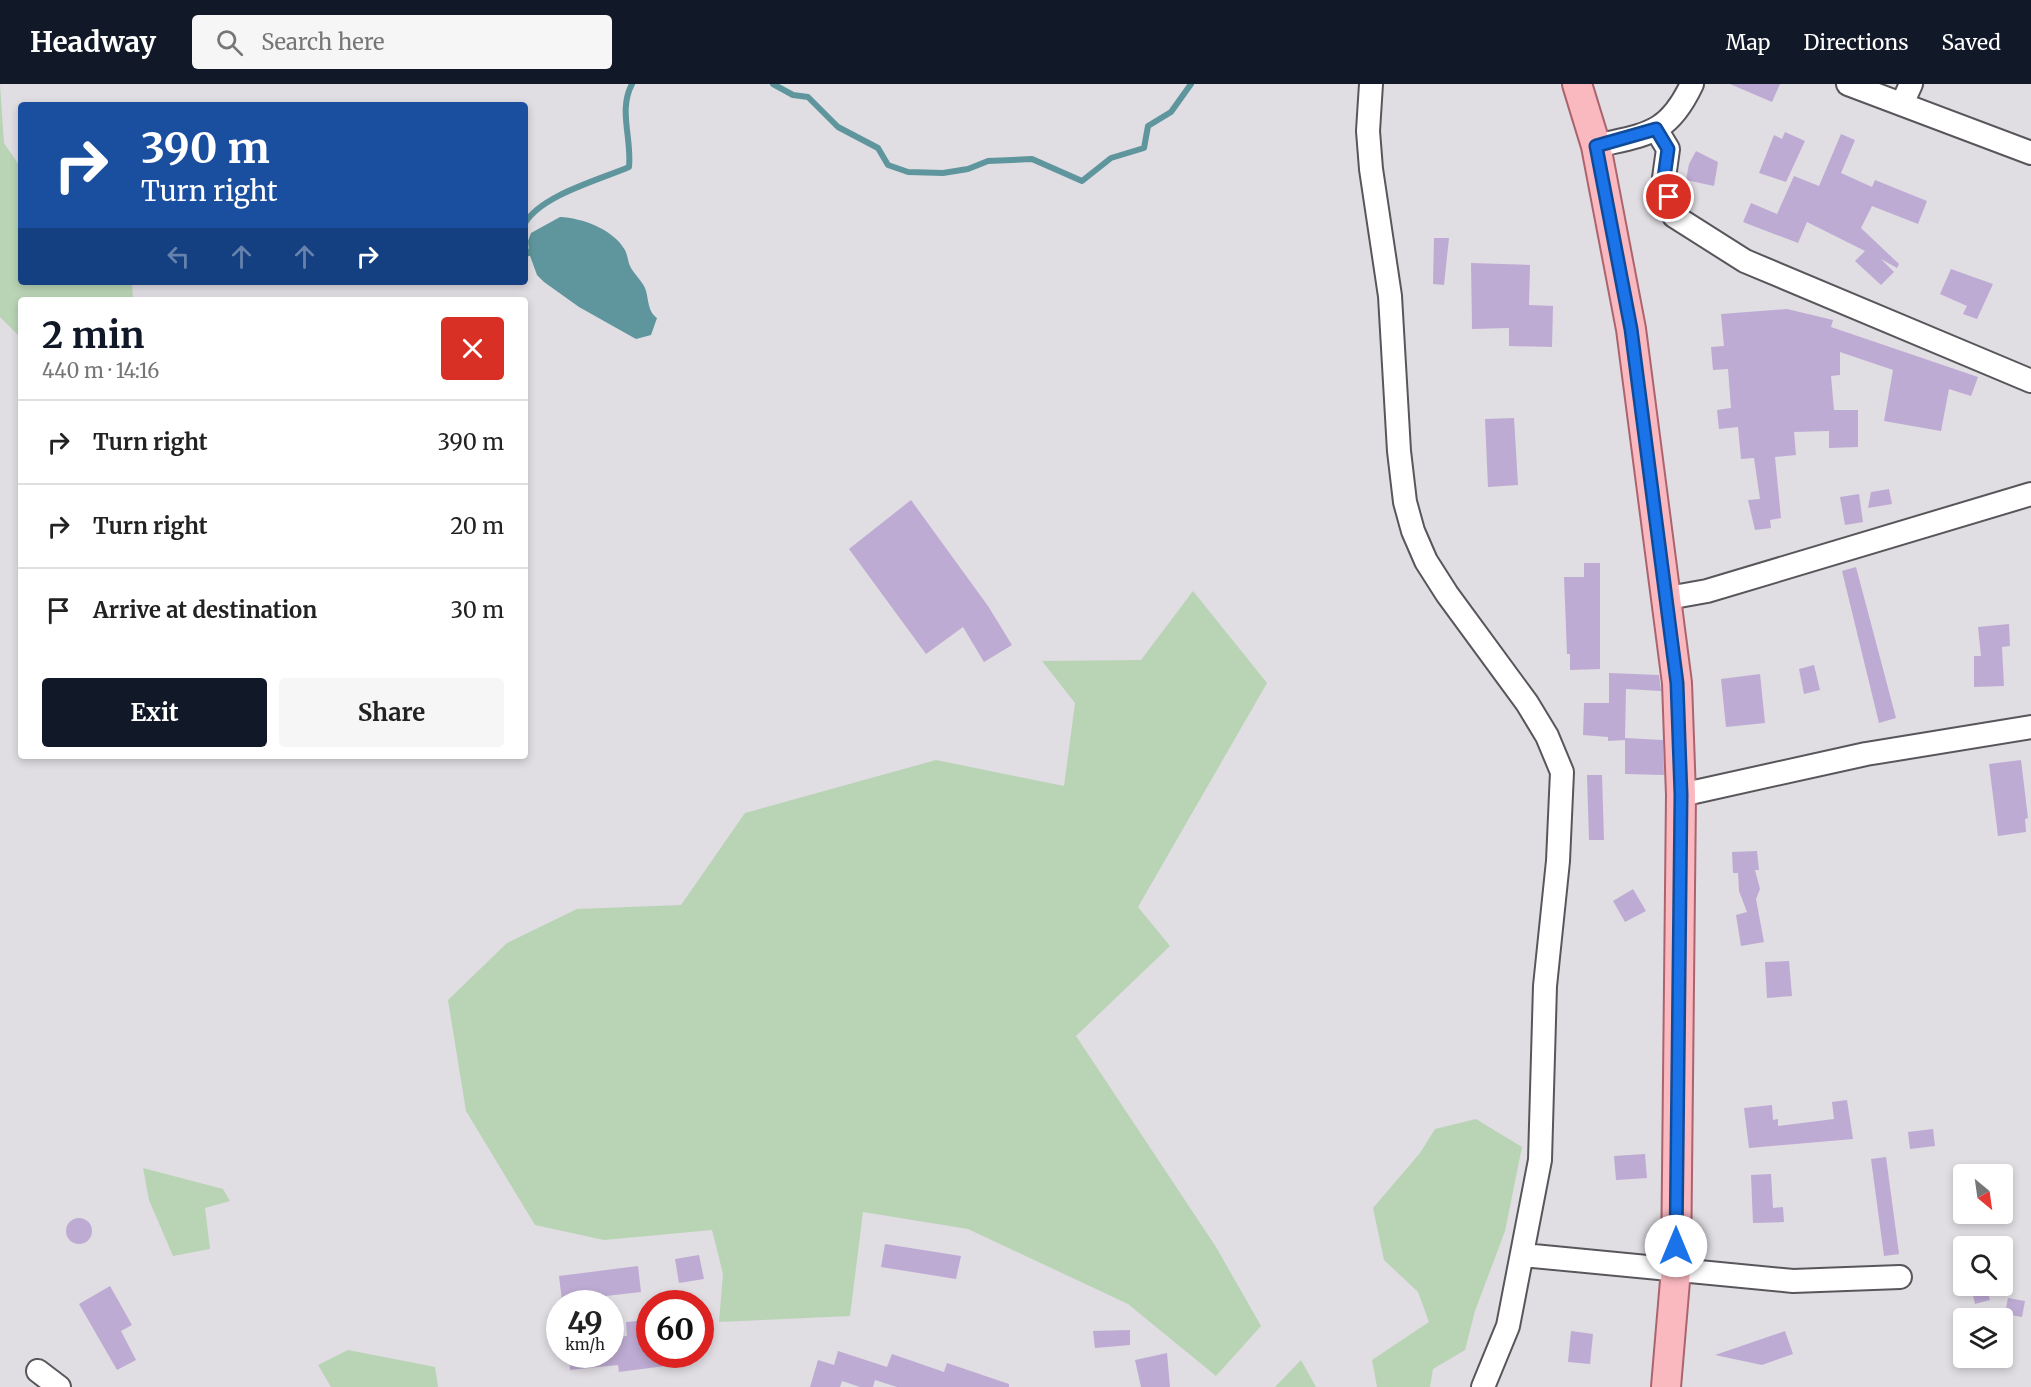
<!DOCTYPE html>
<meta charset="utf-8">
<style>
:root{--surface:#fff;--page:#f6f6f6;--text:#222;--muted:#767676;--line:#e0e0e0;--accent:#111827}
body{margin:0;font-family:Merriweather,serif;background:var(--page);color:var(--text);height:100vh;display:flex;flex-direction:column;font-size:22px;white-space:nowrap}
*{box-sizing:border-box;margin:0}
p{font-size:20px;color:var(--muted)}
.icon{flex:none;width:33px;height:33px;fill:none;stroke:currentColor;stroke-width:2;stroke-linecap:round;stroke-linejoin:round}
.map{position:relative;flex:1;overflow:hidden}
.side{position:absolute;left:18px;top:213px;width:510px;height:462px;display:flex;flex-direction:column;background:var(--surface);border-radius:6px;box-shadow:0 3px 9px #0003}
.side>*{flex:none}
.hud{position:absolute;left:18px;top:18px;width:510px;height:183px;border-radius:6px;box-shadow:0 3px 9px #0003;background:#1a4fa0;color:#fff;overflow:hidden}
.needle{width:39px;rotate:151deg}
.fabs{position:absolute;left:1953px;top:1080px;display:grid;gap:12px}
.fabs a{display:grid;place-items:center;width:60px;height:60px;border-radius:6px;background:var(--surface);box-shadow:0 3px 9px #0003;font-size:30px}
.speed{position:absolute;left:546px;top:1206px;display:flex;gap:12px;font-size:30px;font-weight:700;text-align:center}
.speed>*{display:grid;place-content:center;width:78px;height:78px;border-radius:50%;background:var(--surface);box-shadow:0 3px 9px #0003;line-height:1}
.speed small{font-size:15px;font-weight:400}
.speed .limit{border:9px solid #d22;background:#fff;color:#111}
.pin{position:absolute;display:grid;place-items:center;width:51px;height:51px;color:#fff;margin:-26px;border:3px solid #fff;border-radius:50%;box-shadow:0 2px 6px #0007}
.me{position:absolute;width:66px;margin:-33px;rotate:0deg;stroke-linejoin:round;filter:drop-shadow(0 0 4px #0008)}
.turn{display:flex;align-items:center;gap:21px;height:126px;padding:0 24px;font-size:27px}
.turn .icon{width:78px;height:78px;stroke-width:2.5}
.turn b{display:block;font-size:42px;line-height:51px}
.lanes{display:flex;align-items:center;height:57px;padding:0 24px;background:#0003;justify-content:center;gap:30px;direction:ltr}
.lanes .off{opacity:.35}
.round{display:grid;place-items:center;flex:none;width:63px;height:63px;border-radius:6px;background:var(--page)}
.headline{display:flex;align-items:center;justify-content:space-between;height:102px;padding:0 24px}
h1{font-size:36px;font-weight:700;line-height:45px;color:var(--accent)}
.action{display:flex;gap:12px;margin-top:auto;padding:12px 24px}
.action a{flex:1;height:69px;border-radius:6px;background:var(--accent);color:#fff;font-size:24px;font-weight:700;line-height:69px;text-align:center}
.action a+a{background:var(--page);color:var(--text)}
ul{padding:0;list-style:none}
li{display:flex;align-items:center;gap:18px;height:84px;padding:0 24px;border-top:2px solid var(--line)}
li div{flex:1}
li b{display:block;font-size:22px}
li em{font-style:normal}
header{display:flex;align-items:center;gap:36px;box-sizing:border-box;height:84px;padding:0 30px;background:var(--accent);color:#fff}
header strong{font-size:28px}
nav{display:flex;gap:33px;margin-inline-start:auto;font-size:21px}
.search{width:420px;height:54px;background:var(--page);display:flex;align-items:center;gap:15px;box-sizing:border-box;padding:0 21px;border-radius:6px;color:var(--muted);font-size:22px}
.map>svg:first-child{display:block}
</style>
<header>
<strong>Headway</strong>
<div class="search"><svg class="icon" aria-label="search" viewBox="0 0 24 24"><circle cx="10" cy="10" r="6"/><path d="M15 15l6 6"/></svg>Search here</div>
<nav><a>Map</a><a>Directions</a><a>Saved</a></nav>
</header>
<div class="map">
<svg width="2031" height="1303" viewBox="0 0 2031 1303">
<rect width="100%" height="100%" fill="#e0dde3"/>
<!-- green -->
<path fill="#b9d4b5" d="M0,0l4,59 17,25v114h111l1,18h-112v38l-21,-21z
M1193,507l74,92 -129,224 32,39 -94,90 140,211 45,79 -45,50 -88,-72 -160,-75 -105,-17 -13,104 -131,6 4,-48 -11,-44 -108,10 -69,-15 -69,-114 -18,-111 59,-57 70,-34 104,-4 64,-92 191,-53 128,26 11,-83 -33,-42 99,-1z
M1476,1035l46,28 -17,84 -30,80 -10,39 -32,19 -3,18h-53l-5,-27 57,-38 -11,-30 -34,-32 -11,-52 47,-55 15,-24z
M143,1084l80,21 7,12 -25,7 5,41 -37,7 -24,-56z
M348,1266l87,17 3,20h-107l-13,-22z
M1301,1276l15,27h-41z"/>
<!-- water -->
<path fill="#5f969d" d="M560,133c22,1 53,12 65,33 3,6 3,13 6,18 4,7 11,13 14,20 4,10 2,23 12,30l-6,17 -15,4 -57,-32 -35,-25 -7,-7 -8,-22 -1,-12 3,-8z"/>
<g fill="none" stroke-linecap="round" stroke-linejoin="round">
<!-- stream -->
<path stroke="#5f969d" stroke-width="6" d="M773,0l20,11 15,2 30,30 40,21 10,17 20,7 35,1 25,-4 20,-8 44,-2 50,22 29,-23 33,-10 4,-22 23,-14 20,-28
M525,139c17,-28 74,-43 104,-56 3,-29 -11,-57 3,-83
M525,166l4,3"/>
</g>
<!-- building -->
<path fill="#beabd3" d="M1730,0h50l-8,18z
M1785,48l20,9 -19,41 -27,-9 15,-38 8,4z
M1841,50l14,6 -14,33 31,14 3,-7 52,21 -9,23 -46,-18 -11,22 38,36 -2,4 -16,-9 13,13 -13,13 -26,-24 10,-10 -58,-29 -9,21 -55,-21 8,-19 26,11 17,-38 25,10z
M1696,67l22,11 -4,24 -28,-6 3,-16z
M1434,154h15l-5,47 -11,-1z
M1471,179l59,2 -1,40 24,1 -1,41 -43,-1v-18l-37,1z
M1951,185l42,15 -16,35 -14,-5 4,-8 -27,-12z
M1787,225l46,11 -2,7 147,50 -7,19 -22,-7 -8,42 -57,-10 9,-51 -53,-18v23l-9,1 3,34h24v37l-29,1v-17l-35,1 2,23 -21,2 6,61 -11,2 1,8 -16,2 -7,-30 12,-1 -6,-41 -13,1 -3,-32 -19,2 -2,-19 14,-2 -3,-39 -15,1 -2,-23 13,-1 -3,-32z
M1514,334l4,67 -30,2 -3,-68z
M1889,405l3,15 -24,4 3,-16z
M1859,410l4,28 -18,3 -5,-28z
M911,416l77,106 24,39 -28,17 -21,-35 -37,27 -77,-105z
M1584,479h16v106l-30,1v-16h-3l-3,-77h20z
M1856,483l40,151 -17,5 -37,-152z
M2009,540l1,22 -8,1 2,39 -30,1v-31h7l-3,-29z
M1814,581l6,25 -16,4 -5,-25z
M1609,589l50,2 2,16 -35,-2 -1,49 38,2 1,35 -39,-1v-34l-17,1v-4l-25,-2 1,-32h25z
M1760,590l5,49 -39,4 -5,-48z
M2021,676l7,58 -3,1 1,13 -28,4 -9,-72z
M1587,691h15l2,65h-15z
M1757,767l2,19h-4l5,19 -4,10 8,43 -23,4 -5,-31 11,-3 -8,-21 -1,-18h-5l-1,-21z
M1633,805l13,22 -21,11 -12,-21z
M1789,877l3,35 -25,2 -2,-36z
M1847,1016l6,39 -104,9 -5,-40 28,-3 1,15 5,-1v7l56,-7 -2,-17z
M1933,1045l2,17 -25,3 -2,-17z
M1645,1070l2,24 -31,2 -2,-24z
M1886,1073l13,97 -15,2 -13,-97z
M1771,1090l2,34 10,-1 1,15 -31,1 -2,-48z
M66 1147a13 13 0 1 1 26 0a13 13 0 1 1-26 0Z
M885,1160l76,12 -5,23 -75,-12z
M699,1171l5,24 -25,4 -4,-24z
M638,1182l3,26 -79,9 -3,-25z
M110,1202l22,39 -11,6 15,29 -19,10 -38,-66z
M1971,1202h15l4,14 -15,4z
M2008,1214l17,3 -3,16 -17,-3z
M648,1236l2,34h30v10l-61,8 -1,-7 -48,5 -1,-16h41v-16l17,-2 -1,-14z
M1130,1246v15l-35,3 -2,-17z
M1571,1247l22,3 -3,30 -22,-2z
M1785,1247l8,23 -31,11 -47,-10z
M838,1267l49,16 5,-13 52,18 3,-9 62,21v3h-112l-22,-7 -2,7h-13l-18,-6 -2,6h-30l8,-27 16,5z
M1167,1269l3,34h-29l-6,-27z"/>
<g fill="none" stroke-linecap="round" stroke-linejoin="round">
<defs>
<path id="minor" d="M1371,0l-3,47 3,38 19,127 9,155 6,51 8,29 13,30 21,33 80,109 20,33 15,36 -4,89 -13,125 -5,174 -32,166 -25,61
M1848,0l183,69
M1902,20l9,-20
M1656,45l12,20 -4,29 10,38 71,45 286,120
M1596,62c51,-12 72,-11 96,-62
M1668,514l39,-7 324,-97
M1681,711l185,-41 165,-27
M1523,1171l270,26 107,-4
M38,1287l21,16"/>
<path id="major" d="M1577,0l19,62 35,183 46,354 4,112 -5,474 -10,118"/>
</defs>
<!-- minor casing -->
<use href="#minor" stroke="#58565b" stroke-width="26"/>
<!-- major casing -->
<use href="#major" stroke="#ab646d" stroke-width="32"/>
<!-- minor -->
<use href="#minor" stroke="#fff" stroke-width="22"/>
<!-- major -->
<use href="#major" stroke="#fab8bf" stroke-width="28"/>
</g>
<g fill="none" stroke-linecap="round" stroke-linejoin="round">
<defs>
<path id="route" d="M1669,113l-5,-19 4,-29 -12,-20 -60,17 35,183 46,354 4,112 -5,451"/>
</defs>
<!-- route casing -->
<use href="#route" stroke="#114b97" stroke-width="15"/>
<!-- route -->
<use href="#route" stroke="#1a73e8" stroke-width="10"/>
</g>
</svg>
<div class="fabs">
<a><svg class="needle" viewBox="-14 -14 28 28"><path d="M0-13l5 13h-10z" fill="#e53935"/><path d="M0 13l5-13h-10z" fill="#767676"/></svg></a>
<a><svg class="icon" aria-label="search" viewBox="0 0 24 24"><circle cx="10" cy="10" r="6"/><path d="M15 15l6 6"/></svg></a>
<a><svg class="icon" aria-label="layers" viewBox="0 0 24 24"><path d="M12 4l9 5-9 5-9-5zM3 14l9 5 9-5"/></svg></a>
</div>
<div class="speed"><div>49<small>km/h</small></div><div class="limit">60</div></div>
<div class="pin" style="left:1669px;top:113px;background:#d93025"><svg class="icon" aria-label="arrive" viewBox="0 0 24 24"><path d="M6 21V4h12l-3 4 3 4H6"/></svg></div>
<svg class="me" style="left:1676px;top:1162px" viewBox="-20 -20 40 40"><circle r="19" fill="#fff"/><path d="M0-13L10 11 0 6-10 11z" fill="#1a73e8"/></svg>
<div class="hud">
<div class="turn"><svg class="icon" aria-label="right" viewBox="0 0 24 24"><path d="M7 20v-9h11M14 6l5 5-5 5"/></svg><div><b>390 m</b>Turn right</div></div>
<div class="lanes"><svg class="icon off" aria-label="left" viewBox="0 0 24 24"><path d="M17 20v-9H6M10 6l-5 5 5 5"/></svg><svg class="icon off" aria-label="ahead" viewBox="0 0 24 24"><path d="M12 20V5M6 11l6-6 6 6"/></svg><svg class="icon off" aria-label="ahead" viewBox="0 0 24 24"><path d="M12 20V5M6 11l6-6 6 6"/></svg><svg class="icon" aria-label="right" viewBox="0 0 24 24"><path d="M7 20v-9h11M14 6l5 5-5 5"/></svg></div>
</div>
<section class="side">
<div class="headline"><div><h1>2 min</h1><p>440 m · 14:16</p></div><a class="round" style="background:#d93025;color:#fff"><svg class="icon" aria-label="close" viewBox="0 0 24 24"><path d="M6 6l12 12M18 6L6 18"/></svg></a></div>
<ul>
<li><svg class="icon" aria-label="right" viewBox="0 0 24 24"><path d="M7 20v-9h11M14 6l5 5-5 5"/></svg><div><b>Turn right</b></div><em>390 m</em></li>
<li><svg class="icon" aria-label="right" viewBox="0 0 24 24"><path d="M7 20v-9h11M14 6l5 5-5 5"/></svg><div><b>Turn right</b></div><em>20 m</em></li>
<li><svg class="icon" aria-label="arrive" viewBox="0 0 24 24"><path d="M6 21V4h12l-3 4 3 4H6"/></svg><div><b>Arrive at destination</b></div><em>30 m</em></li>
</ul>
<div class="action"><a>Exit</a><a>Share</a></div>
</section>
</div>
